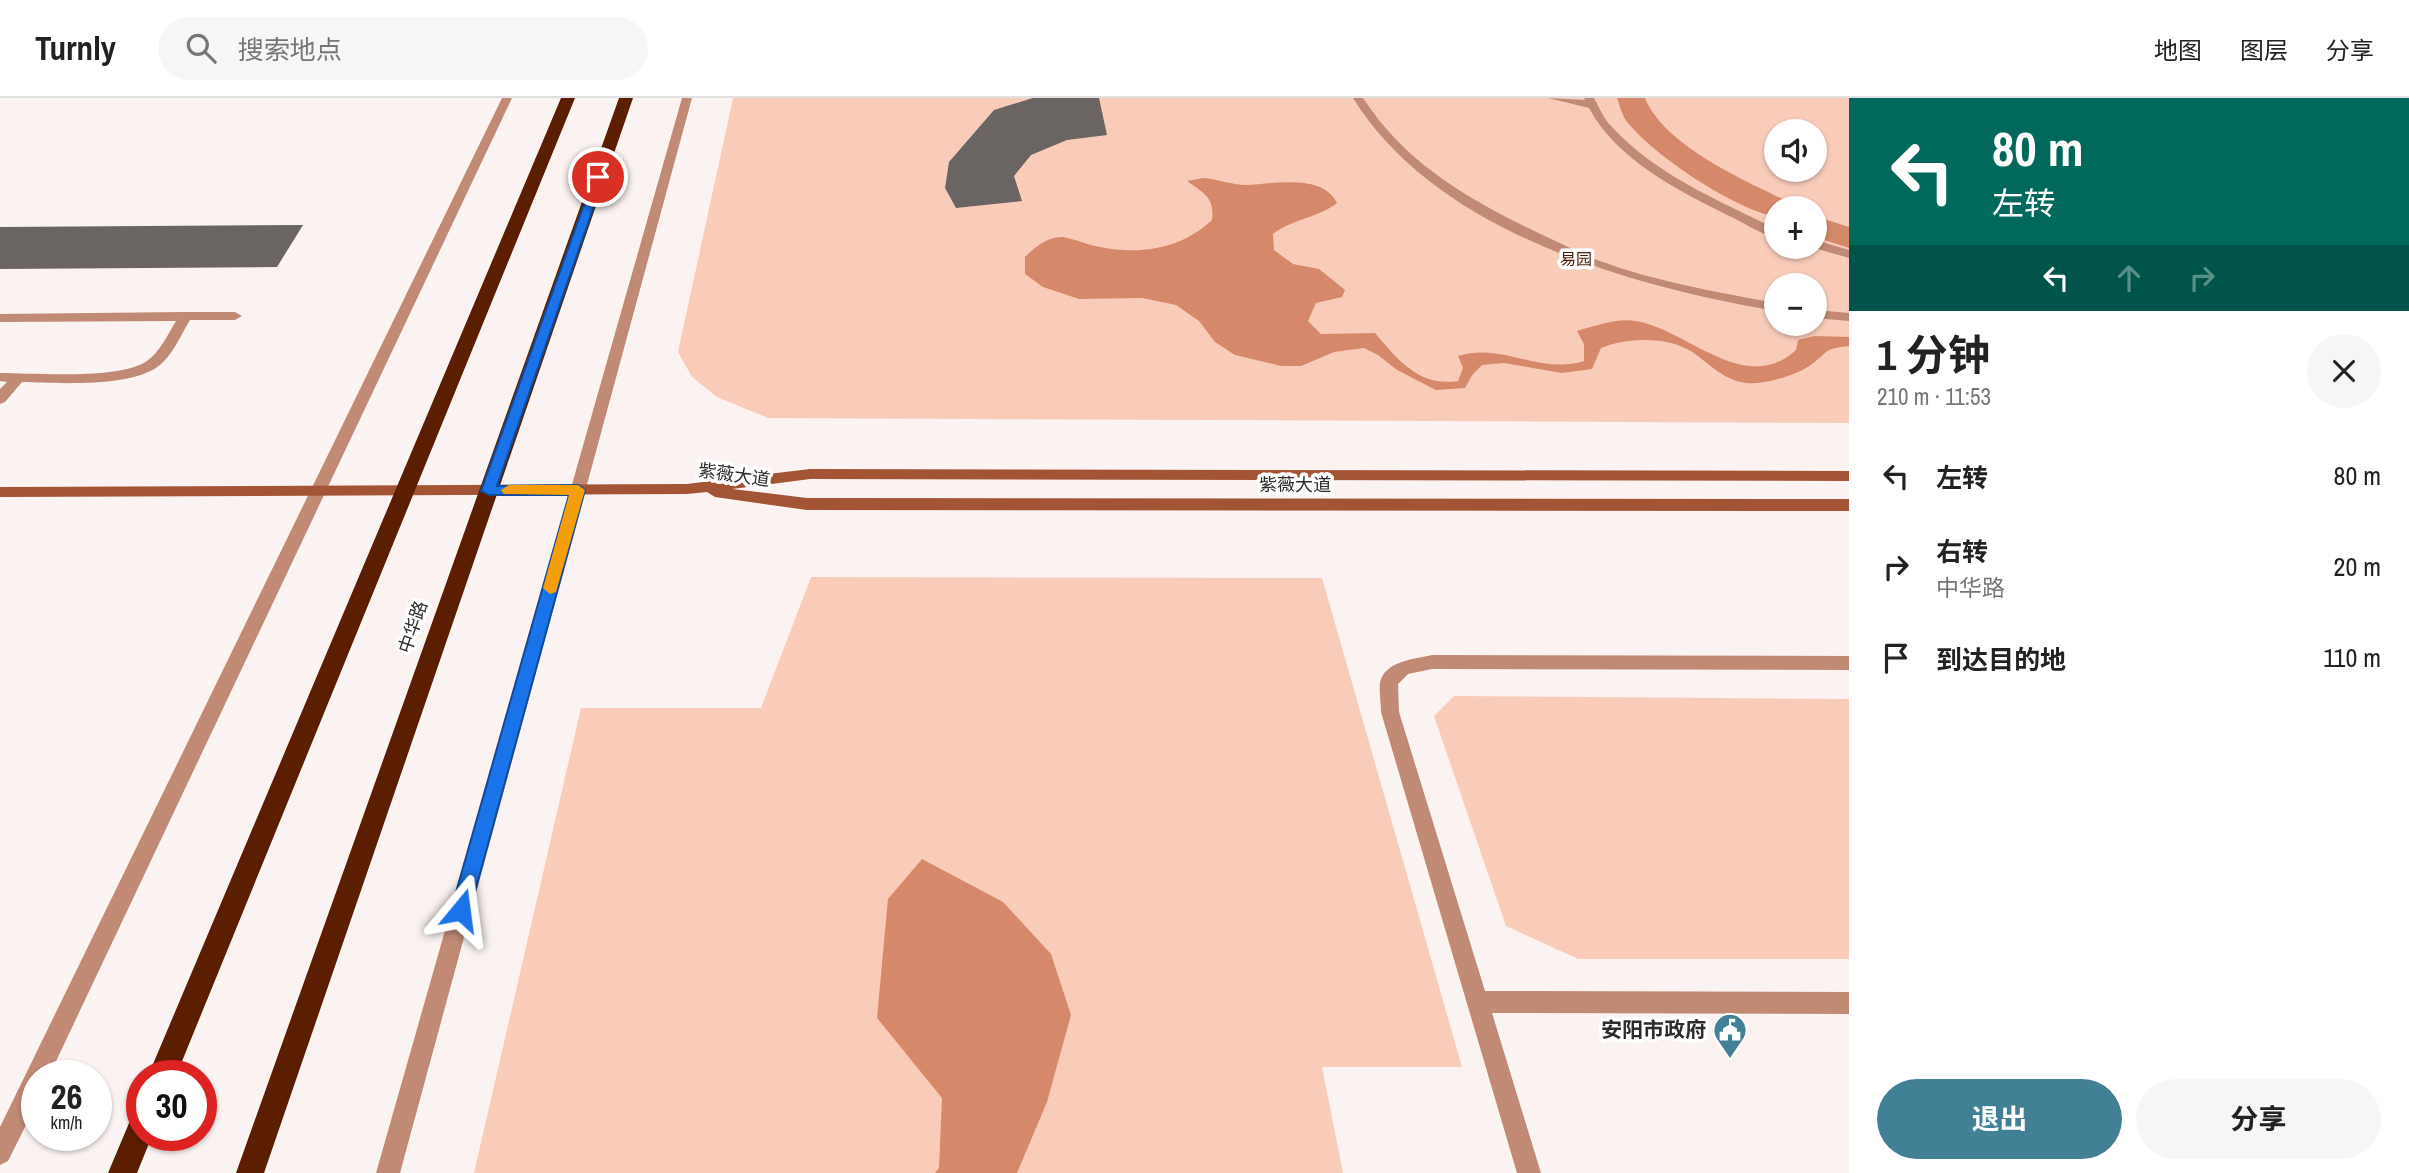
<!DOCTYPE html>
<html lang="zh">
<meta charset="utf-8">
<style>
:root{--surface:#fff;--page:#f6f6f6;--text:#222;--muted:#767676;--line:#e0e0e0;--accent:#418095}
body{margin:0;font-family:"Archivo Narrow","Noto Sans SC",sans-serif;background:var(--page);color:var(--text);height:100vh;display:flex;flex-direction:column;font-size:26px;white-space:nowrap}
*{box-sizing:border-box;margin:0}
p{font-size:23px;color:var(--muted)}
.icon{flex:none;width:38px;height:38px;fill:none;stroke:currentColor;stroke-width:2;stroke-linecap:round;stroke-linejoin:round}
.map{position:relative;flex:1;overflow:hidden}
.sheet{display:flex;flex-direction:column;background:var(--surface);width:560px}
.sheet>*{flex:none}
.banner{background:#00695c;color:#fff;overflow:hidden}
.buttons{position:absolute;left:1764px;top:21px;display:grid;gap:14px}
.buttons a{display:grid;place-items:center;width:63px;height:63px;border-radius:50%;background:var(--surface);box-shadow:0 2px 5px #0004;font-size:35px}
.speed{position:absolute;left:21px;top:962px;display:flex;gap:14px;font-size:35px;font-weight:700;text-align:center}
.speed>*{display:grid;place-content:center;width:91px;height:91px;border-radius:50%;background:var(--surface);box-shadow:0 2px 5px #0004;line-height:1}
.speed small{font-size:18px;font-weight:400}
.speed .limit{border:10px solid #d22;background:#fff;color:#111}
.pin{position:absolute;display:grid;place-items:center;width:60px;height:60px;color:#fff;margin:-30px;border:4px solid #fff;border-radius:50%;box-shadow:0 2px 7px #0007}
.me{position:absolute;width:77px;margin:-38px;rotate:16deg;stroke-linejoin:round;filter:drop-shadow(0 0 5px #0008)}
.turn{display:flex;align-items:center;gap:24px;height:147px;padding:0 28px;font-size:32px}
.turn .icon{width:91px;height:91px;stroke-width:2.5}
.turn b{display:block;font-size:49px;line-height:60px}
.lanes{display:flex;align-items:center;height:66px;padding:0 28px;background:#0003;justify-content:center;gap:35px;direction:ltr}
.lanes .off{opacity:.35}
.round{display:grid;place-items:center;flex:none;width:74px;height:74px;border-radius:37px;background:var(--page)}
.headline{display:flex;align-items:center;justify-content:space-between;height:119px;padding:0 28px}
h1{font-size:42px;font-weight:700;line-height:52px}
.primary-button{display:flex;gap:14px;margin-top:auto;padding:14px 28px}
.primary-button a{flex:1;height:80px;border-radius:42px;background:var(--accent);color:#fff;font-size:28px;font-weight:700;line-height:80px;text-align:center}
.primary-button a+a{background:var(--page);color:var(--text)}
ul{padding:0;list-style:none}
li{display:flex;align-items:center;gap:21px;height:91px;padding:0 28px}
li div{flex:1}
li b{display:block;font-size:26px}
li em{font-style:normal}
header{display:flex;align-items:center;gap:42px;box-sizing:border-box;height:98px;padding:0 35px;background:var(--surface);border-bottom:2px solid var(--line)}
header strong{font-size:33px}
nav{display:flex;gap:38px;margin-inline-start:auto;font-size:24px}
.search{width:490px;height:63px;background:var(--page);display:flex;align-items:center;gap:18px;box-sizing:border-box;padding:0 24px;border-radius:38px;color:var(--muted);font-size:26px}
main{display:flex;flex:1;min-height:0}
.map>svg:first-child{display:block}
</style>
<header>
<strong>Turnly</strong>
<div class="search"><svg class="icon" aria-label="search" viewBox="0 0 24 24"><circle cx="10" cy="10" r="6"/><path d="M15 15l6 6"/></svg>搜索地点</div>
<nav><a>地图</a><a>图层</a><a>分享</a></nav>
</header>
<main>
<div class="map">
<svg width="1849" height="1075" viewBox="0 0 1849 1075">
<rect width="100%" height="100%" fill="#faf3f1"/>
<!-- green -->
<path fill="#f9ccba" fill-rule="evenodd" d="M733,0h1116v325l-1081,-5 -51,-21 -25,-20 -14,-25zM1776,33h39v39h-39zM1776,110h39v39h-39zM1776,187h39v39h-39z
M811,479l511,1 140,489h-140l21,106h-869l107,-465h180z
M1454,598l395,3v260h-271l-72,-33 -72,-210z"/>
<!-- water -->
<path fill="#d6886a" d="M1203,80c15,1 29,7 43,7 26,-1 77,-12 91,18 -19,15 -45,16 -64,31l1,16 19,14 26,5 26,21 -3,7 -26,6 -8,18 13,13 54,-1c23,27 44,54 83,48l5,-13 -5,-12c45,-14 81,19 126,5v-17l-7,-13c17,-5 41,-13 59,-10 51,8 109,76 160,29l2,-10 17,-4 34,1v9c-27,3 -19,5 -37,18 -14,11 -48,21 -66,19 -22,-3 -34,-17 -51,-29 -24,-18 -67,-17 -94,-6l-9,21 -30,4 -58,-10 -22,2 -9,9 -8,14 -29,2 -39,-20 -19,-15 -14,-7 -30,4 -33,14h-20l-46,-11 -20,-13 -16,-21 -23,-16 -34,-7 -63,1 -36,-12 -18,-13v-17c10,-10 23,-21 38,-20 12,2 25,8 37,10 41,8 81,2 112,-27 3,-22 -8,-27 -25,-39z
M922,761l81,43 48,52 20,61 -24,87 -30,71h-82l4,-5 3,-70 -65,-80 11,-119z"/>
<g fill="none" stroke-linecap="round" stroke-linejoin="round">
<!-- canal -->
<path fill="#d6886a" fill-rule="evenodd" d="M1617,0h28c19,47 98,82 142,103l5,7h-16v9c-43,-9 -120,-60 -148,-94 -6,-7 -8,-17 -11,-25z
M1815,118l34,11v21l-34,-11z"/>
</g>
<!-- building -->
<path fill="#6a6462" d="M1033,0h66l8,37 -40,5 -36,15 -17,21 8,25 -66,7 -11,-20 4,-26 45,-52z
M303,127l-26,42 -277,2v-42z"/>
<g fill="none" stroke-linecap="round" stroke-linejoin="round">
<!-- lane -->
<path fill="#c08a75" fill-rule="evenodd" d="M184,214h51l7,4 -7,4h-45c-9,15 -17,34 -30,45 -28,23 -103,18 -138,17l-17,20 -5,2v-15l7,-7 -7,-1v-8c35,0 119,7 147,-12 13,-9 21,-27 29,-40l-176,1v-8z
M1432,557l417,1v14l-417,-1 -24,5 -10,10 1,28 86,279 364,1v22l-357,-1 49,160h-24l-136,-461c0,-9 -2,-20 -1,-29 4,-22 35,-24 52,-28z"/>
<!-- street -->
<path fill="#c08a75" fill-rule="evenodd" d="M502,0h10l-463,978h-12v27l-29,58 -8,4v-38z
M682,0h10l-292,1075h-24z
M1353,0h10c45,69 112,105 184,139 18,8 35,18 53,24 57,21 117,31 176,42v8c-146,-25 -340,-79 -423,-213z
M1548,0l37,2 -1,-2h10c5,9 10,21 17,28 45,49 107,74 165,103v9c-16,-4 -33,-16 -49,-23 -51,-26 -110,-55 -138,-107z
M1815,142l34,10v8l-38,-11h4z
M1815,212l34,3v8l-34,-3z"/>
<!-- secondary -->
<path fill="#a25435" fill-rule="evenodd" d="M810,371l1039,2v10l-1039,-2 -78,10 75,9 1042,1v12l-1042,-1 -92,-13 -8,-5 -20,2 -687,3v-10l687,-3z"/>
<!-- highway -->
<path fill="#5c1e00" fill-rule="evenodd" d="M561,0h14l-399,978h-28z
M619,0h14l-369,1075h-28z
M142,1014v24h10l-15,37h-29l24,-57z"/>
</g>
<!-- route -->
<path fill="#1a73e8" stroke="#114b97" stroke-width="2" d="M595,76l9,3 -107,309 81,-1 7,5 -115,420 -3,6 -6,3 -7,-3 -3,-6 118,-415h-80l-8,-4z"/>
<!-- slow -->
<path fill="#f59e0b" d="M509,387h69l7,5 -29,102 -6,2 -7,-6 26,-93 -65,-1 -3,-4z"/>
<!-- icons -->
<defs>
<symbol id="civic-pin" viewBox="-11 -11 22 30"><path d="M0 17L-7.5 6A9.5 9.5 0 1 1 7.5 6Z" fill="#418095" stroke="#fff"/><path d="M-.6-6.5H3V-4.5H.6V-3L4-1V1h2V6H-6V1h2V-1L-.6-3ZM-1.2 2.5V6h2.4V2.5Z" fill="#fff"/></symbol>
</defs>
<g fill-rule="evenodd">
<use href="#civic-pin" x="1711" y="913" width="38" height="52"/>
</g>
<g text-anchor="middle" stroke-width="7" stroke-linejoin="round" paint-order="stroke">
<!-- far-park labels -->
<g font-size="16" fill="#4b1b05" stroke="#fff">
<text x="1576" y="167">易园</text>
</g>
<!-- street labels -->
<g font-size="18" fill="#2e2c2b" stroke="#fff">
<text transform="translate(734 377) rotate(8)" y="6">紫薇大道</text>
<text x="1295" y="393">紫薇大道</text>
<text transform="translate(413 529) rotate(-71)" y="6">中华路</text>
</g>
<!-- near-poi labels -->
<g font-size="21" font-weight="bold" fill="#2e2c2b" stroke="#fff" text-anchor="end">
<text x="1706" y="939">安阳市政府</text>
</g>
</g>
</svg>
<div class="buttons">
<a><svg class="icon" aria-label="sound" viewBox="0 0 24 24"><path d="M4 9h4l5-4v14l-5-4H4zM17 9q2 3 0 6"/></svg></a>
<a>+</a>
<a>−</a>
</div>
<div class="speed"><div>26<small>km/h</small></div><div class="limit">30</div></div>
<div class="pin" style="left:598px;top:79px;background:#d93025"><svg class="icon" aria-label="arrive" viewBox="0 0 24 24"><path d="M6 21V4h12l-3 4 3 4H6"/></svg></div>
<svg class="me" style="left:461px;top:812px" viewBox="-20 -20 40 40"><path d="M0-17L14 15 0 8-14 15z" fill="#1a73e8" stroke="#fff" stroke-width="4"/></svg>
</div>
<section class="sheet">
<div class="banner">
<div class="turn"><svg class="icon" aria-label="left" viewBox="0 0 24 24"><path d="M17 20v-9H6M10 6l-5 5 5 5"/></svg><div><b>80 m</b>左转</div></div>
<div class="lanes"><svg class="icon" aria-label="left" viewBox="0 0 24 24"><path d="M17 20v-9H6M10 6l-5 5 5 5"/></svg><svg class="icon off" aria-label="ahead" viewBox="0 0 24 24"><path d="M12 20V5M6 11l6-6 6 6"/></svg><svg class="icon off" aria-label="right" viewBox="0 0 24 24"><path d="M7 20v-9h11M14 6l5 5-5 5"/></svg></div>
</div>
<div class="headline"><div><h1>1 分钟</h1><p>210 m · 11:53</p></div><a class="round"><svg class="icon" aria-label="close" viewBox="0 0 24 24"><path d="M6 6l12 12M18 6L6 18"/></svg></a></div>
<ul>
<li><svg class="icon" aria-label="left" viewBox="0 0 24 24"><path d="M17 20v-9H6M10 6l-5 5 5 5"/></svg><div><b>左转</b></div><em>80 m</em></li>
<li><svg class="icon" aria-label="right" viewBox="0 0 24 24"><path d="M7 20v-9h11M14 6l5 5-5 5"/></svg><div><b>右转</b><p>中华路</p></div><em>20 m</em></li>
<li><svg class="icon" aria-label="arrive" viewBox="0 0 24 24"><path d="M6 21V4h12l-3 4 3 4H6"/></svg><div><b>到达目的地</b></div><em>110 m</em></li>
</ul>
<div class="primary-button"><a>退出</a><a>分享</a></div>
</section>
</main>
